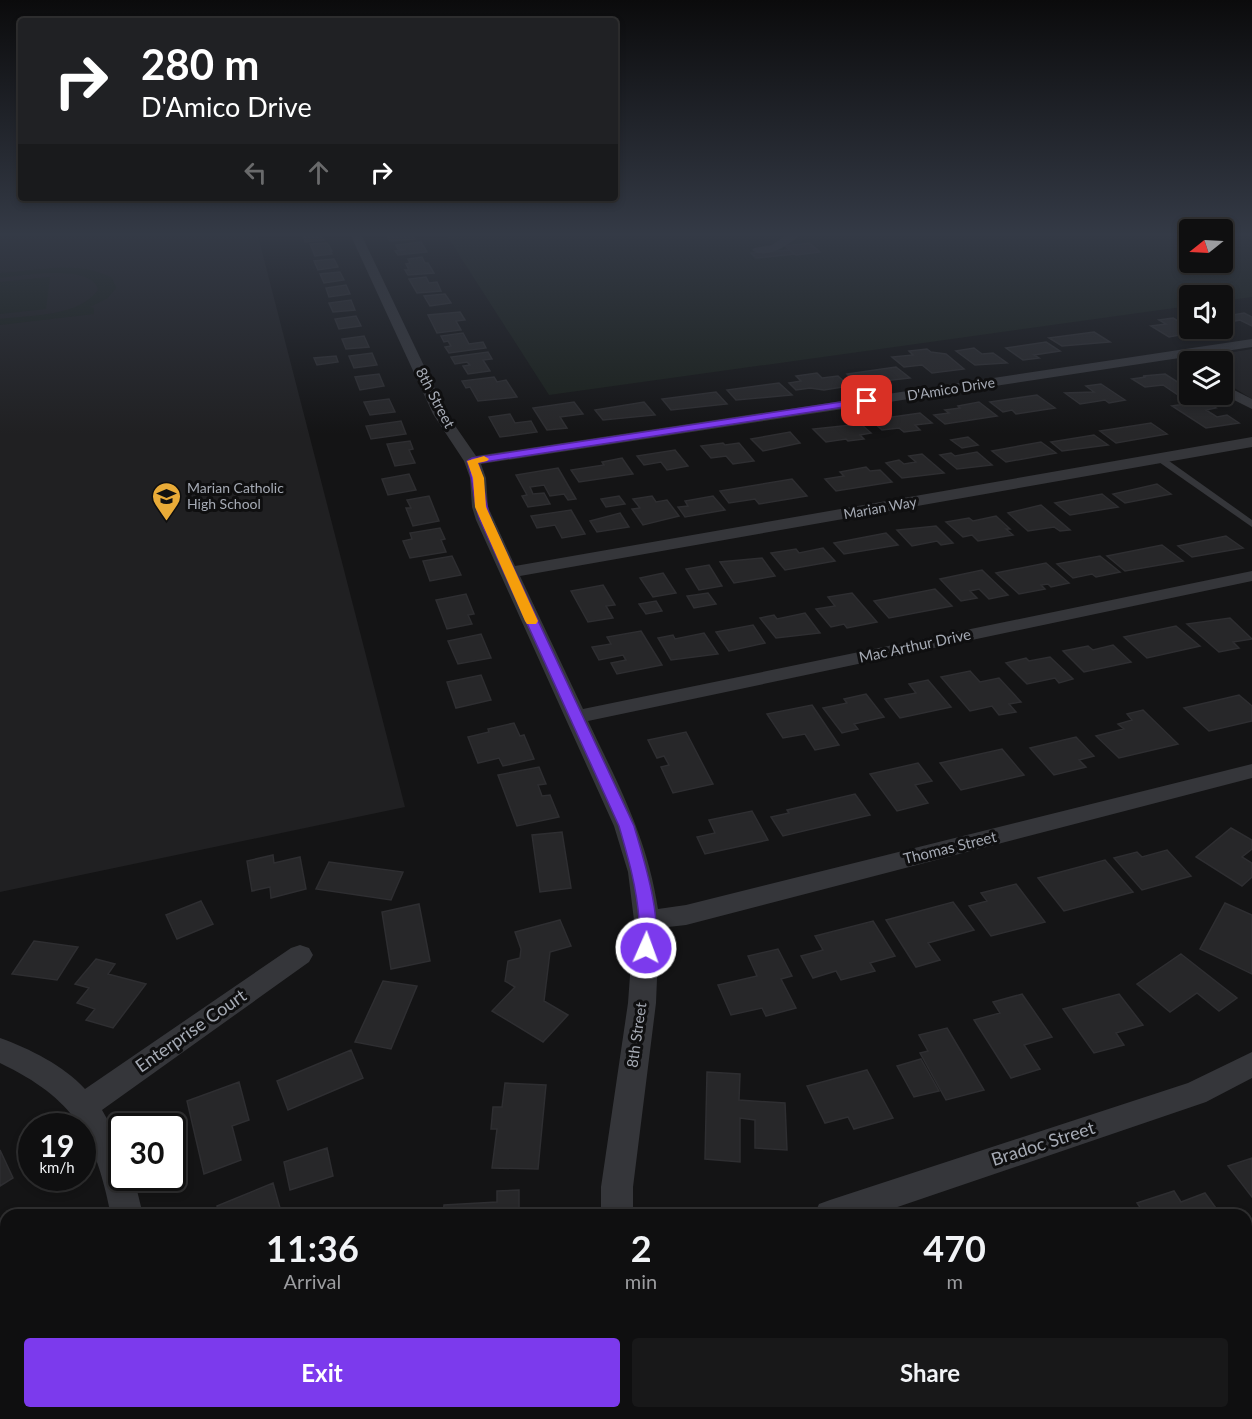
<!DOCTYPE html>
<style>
:root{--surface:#0f0f10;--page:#181819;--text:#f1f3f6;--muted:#9b9c9f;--line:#2f2f30;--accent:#7c3aed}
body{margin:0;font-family:Lato,sans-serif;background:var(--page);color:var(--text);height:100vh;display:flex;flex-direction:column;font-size:22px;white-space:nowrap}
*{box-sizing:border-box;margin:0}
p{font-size:20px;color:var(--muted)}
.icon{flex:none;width:33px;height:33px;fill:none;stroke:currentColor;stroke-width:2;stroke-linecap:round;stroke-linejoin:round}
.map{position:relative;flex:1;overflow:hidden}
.drawer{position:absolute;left:0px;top:1209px;width:1252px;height:210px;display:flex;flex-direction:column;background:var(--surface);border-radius:18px 18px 0 0;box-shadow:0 3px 9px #0003,0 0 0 2px var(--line)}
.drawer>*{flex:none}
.guide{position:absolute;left:18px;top:18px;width:600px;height:183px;border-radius:6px;box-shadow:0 3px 9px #0003,0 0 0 2px var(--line);background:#202124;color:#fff;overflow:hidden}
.needle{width:39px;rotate:252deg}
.fabs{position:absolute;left:1179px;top:219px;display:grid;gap:12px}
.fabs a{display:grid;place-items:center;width:54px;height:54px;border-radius:6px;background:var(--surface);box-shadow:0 3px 9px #0003,0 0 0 2px var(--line);font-size:30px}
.speed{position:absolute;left:18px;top:1113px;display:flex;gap:12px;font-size:30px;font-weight:700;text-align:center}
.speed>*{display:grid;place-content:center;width:78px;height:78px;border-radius:50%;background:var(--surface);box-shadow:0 3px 9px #0003,0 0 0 2px var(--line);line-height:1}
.speed small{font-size:15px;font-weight:400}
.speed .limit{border:3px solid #111;border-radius:9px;background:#fff;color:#111}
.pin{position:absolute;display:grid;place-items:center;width:51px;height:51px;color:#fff;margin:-26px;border-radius:12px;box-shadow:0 3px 9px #0006}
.me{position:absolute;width:66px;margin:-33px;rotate:2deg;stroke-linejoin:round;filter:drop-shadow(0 0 4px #0008)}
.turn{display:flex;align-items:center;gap:21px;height:126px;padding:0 24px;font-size:27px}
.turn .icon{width:78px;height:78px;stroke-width:2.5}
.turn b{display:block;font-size:42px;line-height:51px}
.lanes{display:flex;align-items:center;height:57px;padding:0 24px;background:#0003;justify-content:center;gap:30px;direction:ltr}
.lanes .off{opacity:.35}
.eta{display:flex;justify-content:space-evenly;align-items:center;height:102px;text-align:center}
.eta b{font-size:36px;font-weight:700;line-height:42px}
.cta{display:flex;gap:12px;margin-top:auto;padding:12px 24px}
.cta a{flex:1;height:69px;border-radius:6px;background:var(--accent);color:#fff;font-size:24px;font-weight:700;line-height:69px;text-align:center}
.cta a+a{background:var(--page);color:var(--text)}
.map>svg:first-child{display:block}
</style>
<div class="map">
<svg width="1252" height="1419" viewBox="0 0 1252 1419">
<rect width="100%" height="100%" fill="#141415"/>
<!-- built -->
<path fill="#202022" d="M0,236h258l147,571 -405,85z
M1252,349v50l-29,-18 -1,-19h-33l-4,-2z"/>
<!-- green -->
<path fill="#1a201b" d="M447,236h742l1,26h32l1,-26h29v61l-29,4 -1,-5h-32l-1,10 -640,89z
M54,268c20,-1 40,0 58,10l4,10 -8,10 -18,9 4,1v6l-94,11v-6c30,-4 79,-2 98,-29 -5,-27 -78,-14 -98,-12v-5z
M50,277l-4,32 -46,5v-32z"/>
<!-- building -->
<path fill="#272729" stroke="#2e2e31" stroke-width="1.5" d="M303,236h19l2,4 -19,2z
M387,236h27l1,3 -25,2z
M421,242l6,10 -29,3 -3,-4 11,-1 -8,-1 -2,-4z
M327,243l5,8h-2l2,3 -17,2 -5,-12z
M809,243l11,9 -24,3 -11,-9z
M789,250l6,4 -39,4 -5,-5z
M422,257l3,6h3l6,10 -26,2 -3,-5h4l-3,-6 4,-1 -2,-4z
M334,259l4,8 -20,3 -4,-9z
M340,272l4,8 -20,3 -4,-9z
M426,277l3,6 8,-1 4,9 -24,2 -8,-14z
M346,285l4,9 -21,3 -3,-9z
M445,294l6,9 -21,3 -6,-10z
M351,300l4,10 -22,2 -4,-9z
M460,312l5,8 -9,1 5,9 -24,3 -9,-18z
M1244,313l8,4v9l-12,-6 -10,2 -8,-5z
M356,316l5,10 -22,3 -4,-10z
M1173,318l17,10 7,4 -28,5 -18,-11 15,-2 -7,-4z
M1222,325l8,4 -23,4 -8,-5h23z
M1094,332l16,10 -48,4 -13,-8z
M463,333l6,11 14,-2 3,6 -37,5 -4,-6 6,-1 -3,-5 -4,1 -3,-6z
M364,336l5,11 -23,2 -4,-10z
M1046,342l14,9 -26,4 5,3 -16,2 -17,-12z
M974,348l8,6 11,-1 14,10 -32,2 -19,-14z
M927,349l4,3 15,2 18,15 -32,4 -10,-8 -18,2 -12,-10 21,-2 -4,-4z
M488,352l4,7 -9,1 7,11 -22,3 -5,-8 7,-1 -3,-3 -12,2 -4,-7z
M372,353l5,12 -23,3 -5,-12z
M336,356l2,6 -21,3 -3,-7z
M896,367l14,11 -53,6 -10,-10z
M817,373l5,5 16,-2 11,10 -25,4 -14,-2 -14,2 -7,-7 12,-2 -5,-5z
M379,374l5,12 -24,4 -5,-13z
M1165,374l25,16v4h5l-14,3 -18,-12 -18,2 -13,-8 14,-2 -3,-1z
M494,377l3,5 9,-2 11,17 -39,4 -8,-14 -4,1 -4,-7z
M779,383l13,12 -56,5 -9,-10z
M1101,384l24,16 -16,3 -4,-3 -25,4 -15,-11 29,-1 -8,-6z
M716,392l11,12 -56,6 -9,-11z
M1037,395l18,13 -39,6 -4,-4 -9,2 -13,-10z
M389,399l6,13 -25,3 -6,-13z
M1205,401l11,7 -10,2 11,7 10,-2 12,8 -33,5 -34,-22z
M574,402l9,12 -23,3 7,11 -20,2 -14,-22z
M644,402l11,13 -52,5 -8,-10z
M979,402l18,14 -52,8 -11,-9 15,-2 -4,-3 15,-2 -2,-2z
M920,413l12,10 -17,2 5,5 -16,2 -5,-4 -17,2 -11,-10z
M510,414l5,9 16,-2 6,11 -37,5 -11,-20z
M401,421l5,13 -35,5 -5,-13z
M1151,423l16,11 -51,9 -16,-12z
M861,424l10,9 -11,2 4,4 -16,2 -2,-2 -20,3 -13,-13z
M790,432l10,11 -37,8 -12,-12z
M1094,435l14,10 -46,6 -11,-9z
M968,437l10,8 -16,3 -11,-8z
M410,441l3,8 -4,1 6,13 -20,3 -8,-22z
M1041,442l15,11 -50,9 -14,-11z
M723,443l2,2 14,-2 15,18 -21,3 -7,-8 -15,2 -10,-12z
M675,450l13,16 -21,4 -6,-8 -17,3 -7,-9z
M977,452l15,13 -35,4 -17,-14 11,-2 4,3z
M922,454l22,19 -42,5 -16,-15 13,-3 5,4 12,-2 -7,-6z
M622,458l11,16 -54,8 -8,-12 33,-5 -2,-3z
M866,467l4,4 10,-1 12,12 -56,9 -11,-12 19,-3 -4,-4z
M558,468l18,31 -8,1 -4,-6 -14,2 -6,-11 -14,2 3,7 11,-1 6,11 -22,3 -6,-11 5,-1 -11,-20z
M409,474l7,16 -28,5 -6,-16z
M792,479l15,17 -48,8 -4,-5 -26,4 -9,-12z
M1157,484l14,10 -46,9 -12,-9z
M1102,494l16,13 -48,8 -15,-12z
M429,496l10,25 -26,5 -7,-18h5l-4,-8z
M619,496l6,8 -19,3 -5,-8z
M652,496l4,6 11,-2 12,16 -36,9 -11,-16 8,-1 -7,-9z
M713,496l12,14 -40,7 -7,-10 10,-1 -3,-5z
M1041,505l29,25 -10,1 -6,-4 -26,4 -20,-18z
M571,510l14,24 -23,4 -7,-13 -18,3 -6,-12z
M620,513l9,14 -32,5 -7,-11z
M996,516l14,13h-4l7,6 -35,6 -6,-6 -9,2 -17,-15 23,-4 4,3z
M936,526l17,17 -12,2 -4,-4 -25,5 -15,-16z
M440,528l5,11 -4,1 5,12 -36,6 -7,-17 9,-2 -2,-6z
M886,533l12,12 -54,9 -10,-11z
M1226,536l17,12 -51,9 -14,-11z
M1162,545l21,16 -58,10 -18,-15z
M823,548l12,13 -50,9 -14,-17 25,-4 3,4z
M452,556l9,19 -31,6 -7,-20z
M1100,556l20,16 -24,5 -4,-3 -19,4 -16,-14z
M762,558l13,18 -41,7 -14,-21z
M1046,563l23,20 -18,4 -3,-3 -7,1 4,4 -26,5 -23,-21z
M709,565l13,21 -23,4 -13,-21z
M982,570l26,25 -19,4 -10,-10 -9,2 7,7 -16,3 -21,-22z
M663,573l13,20 -23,4 -13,-19z
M603,585l12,20 -9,1 7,12 -25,4 -17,-31z
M935,589l17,17 -63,12 -15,-17z
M708,593l8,11 -22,4 -7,-12z
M852,593l25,29 -30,6 -3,-4 -13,3 -15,-18 19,-3 -7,-9z
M466,594l8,20 -6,1 4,9 -25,5 -11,-29z
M656,601l6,10 -16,3 -7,-10z
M805,613l15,20 -44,5 -16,-20 14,-3 3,4z
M1230,618l22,21 -19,3 6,6 -20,4 -32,-28z
M753,625l12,18 -36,8 -13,-19z
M1176,626l24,20 -53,12 -23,-21z
M641,631l21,34 -45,9 -6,-11 15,-3 -3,-5 -24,5 -7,-13 19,-3 -4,-7z
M704,633l14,21 -47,6 -13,-22 15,-3 2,4z
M481,634l10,24 -33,6 -10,-23z
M1113,645l18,17 -47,10 -21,-21 25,-5 5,4z
M1050,657l23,22 -14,4 -4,-5 -28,6 -21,-21 20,-5 3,3z
M970,671l10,11 19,-4 22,24 -12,2 7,8 -17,3 -7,-9 -22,5 -29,-34z
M481,675l10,25 -35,8 -9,-26z
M928,680l23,27 -51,11 -15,-19 31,-6 -7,-9z
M866,694l18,23 -30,7 4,5 -16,4 -19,-25 24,-5 -3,-4z
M1239,695l13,11v15l-43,10 -25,-23z
M812,705l27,40 -24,5 -10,-16 -22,4 -16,-24z
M1143,710l35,34 -59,14 -23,-22 28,-7 -6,-5 14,-4 -5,-6z
M514,723l6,13 4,-1 10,24 -31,7 -4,-8 -21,5 -10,-26 21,-5 -1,-3z
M686,732l27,52 -40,9 -12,-26 8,-2 -5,-9 -7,2 -9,-18z
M1076,737l18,19 -15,4 7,7 -32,8 -24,-27z
M1002,749l22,26 -63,15 -21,-27z
M918,763l14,18 -17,4 13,18 -31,8 -27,-37z
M539,767l7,17 -8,1 4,11 8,-1 9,22 -42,9 -19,-51z
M855,794l15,21 -87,21 -12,-19 18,-4 -2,-3z
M752,811l16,29 -63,14 -8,-17 18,-4 -6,-13z
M1231,828l21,12v9l-10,8 10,6v14l-10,9 -46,-29z
M562,832l9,56 -31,4 -8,-57z
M1167,850l24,26 -49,14 -28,-32 23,-6 5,5z
M273,855l1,8 26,-6 6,32 -35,9 -1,-11 -18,4 -5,-30z
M1105,860l28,32 -69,19 -26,-33z
M329,862l74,10 -12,28 -75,-11z
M1016,884l29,38 -54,14 -22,-30 18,-5 -6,-8z
M201,901l12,23 -36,15 -11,-24z
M953,902l21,28 -46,13 12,17 -24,7 -30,-47z
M1225,903l27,12v59l-52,-25z
M419,904l11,57 -39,8 -9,-57z
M560,920l11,26 -21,6 -6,49 24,14 -25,27 -51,-31 23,-24 -10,-6 3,-20 12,-3 1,-9 -6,-17z
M873,921l22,35 -25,7 5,8 -34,9 -5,-9 -23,7 -12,-22 22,-6 -8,-14z
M34,941l44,6 -21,33 -45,-6z
M778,949l14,27 -11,3 15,29 -30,8 -4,-8 -31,7 -13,-30 39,-9 -9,-20z
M1181,954l56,44 -18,13 -22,-18 -27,19 -33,-28z
M96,959l19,5 -7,10 38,10 -33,44 -27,-8 9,-11 -18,-6 12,-15 -14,-4z
M383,981l34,5 -26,63 -36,-7z
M1022,994l30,43 -28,8 16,24 -29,9 -37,-58 26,-7 -7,-11z
M1119,994l24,31 -27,8 8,12 -30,8 -31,-44z
M947,1028l37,62 -38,10 -26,-47 8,-2 -9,-16z
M351,1050l12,28 -75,32 -11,-29z
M921,1059l18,32 -25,6 -17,-31z
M867,1070l26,48 -39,11 -6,-12 -23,6 -18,-37z
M707,1072l33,2 -1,26 46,3 2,47 -32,-2v-28l-15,-2v44l-35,-3z
M239,1082l10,38 -17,6 9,34 -37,14 -17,-73z
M505,1083l41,2 -8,84 -46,-1 5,-39h-6l2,-22h9z
M327,1148l6,28 -43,14 -6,-28z
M0,1150l13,28 -13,8z
M1252,1158v39l-24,-31z
M273,1183l9,32h-63l-2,-9z
M519,1190v25h-76l1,-10 53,-3v-11z
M1174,1191l7,11 24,-9 16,22h-76l-8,-12z
M6,1250v61l-6,2v-61z
M1246,1250l6,8v10l-6,2z
M6,1325v88h23l-19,6h-10v-92z
M226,1413h55l1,6h-55z
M742,1413h89l2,4 -88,2z"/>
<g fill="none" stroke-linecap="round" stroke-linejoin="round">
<!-- lane -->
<path fill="#35363a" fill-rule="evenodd" d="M1156,456h6l90,64v7l-96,-67z"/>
<!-- street -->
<path fill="#35363a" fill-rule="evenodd" d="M351,236h11l85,178 29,42 776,-117v8l-771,117 5,14 2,29 27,59 737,-129v10l-732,129 63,133 669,-138v10l-664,140c31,65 59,116 70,188l28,-4 566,-141v14l-566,147 -27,3 -3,75 -23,184v28h-32v-28l27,-184 6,-83 -6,-48 -14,-46 -138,-306 -4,-13 -2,-29 -6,-17 -31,-47z
M785,236h13c-10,10 -32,24 -46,14l2,-2 18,-3z
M1222,384l30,15v10l-30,-15z
M300,945l9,3 4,7 -4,7 -207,148 20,35v33h12l9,37h-32c-16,-79 -36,-116 -111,-152v-25c30,11 63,27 85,51l206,-141z
M1252,1052v26l-46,24 -332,113h-60l5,-11 11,-4 358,-117z
M112,1413h36v6h-36z
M620,1413h36l1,6h-36z"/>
</g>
<!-- sky -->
<linearGradient id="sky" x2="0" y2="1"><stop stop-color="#0b0b0c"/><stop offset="0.54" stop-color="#343a46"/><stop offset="1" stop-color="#343a46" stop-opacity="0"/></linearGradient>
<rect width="1252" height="434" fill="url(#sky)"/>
<!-- route -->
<path fill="#7c3aed" stroke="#51269a" stroke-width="1.5" d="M867,398l3,1v4l-392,60c7,19 6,38 13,57l143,306c8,28 32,101 18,127l-6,2 -6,-2c-5,-10 -1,-22 -1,-33 -2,-32 -11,-63 -20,-94l-139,-306c-8,-20 -6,-40 -13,-59l5,-3z"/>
<!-- slow -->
<path fill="#f59e0b" d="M484,456l5,3 -2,2 -9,2 6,15 2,29 52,114 -2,3h-9l-2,-3 -50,-114 -2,-29 -6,-17z"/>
<!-- icons -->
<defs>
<symbol id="school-pin" viewBox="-11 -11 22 30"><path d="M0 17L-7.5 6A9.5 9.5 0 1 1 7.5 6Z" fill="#e9ab38" stroke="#0f0f10"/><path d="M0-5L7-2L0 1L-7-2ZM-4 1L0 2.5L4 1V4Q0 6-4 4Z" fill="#111"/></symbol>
</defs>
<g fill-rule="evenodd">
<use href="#school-pin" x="150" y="480" width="33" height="45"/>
</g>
<g text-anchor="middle" stroke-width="6" stroke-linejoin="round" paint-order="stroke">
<!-- far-street labels -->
<g font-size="14" fill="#a6abb5" stroke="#0f0f10">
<text transform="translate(951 389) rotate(-9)" y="5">D'Amico Drive</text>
<text transform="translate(880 508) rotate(-10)" y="5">Marian Way</text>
</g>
<!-- far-poi labels -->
<g font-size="14" fill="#a6abb5" stroke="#0f0f10" text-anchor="start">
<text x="187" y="493">Marian Catholic<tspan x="187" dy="16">High School</tspan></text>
</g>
<!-- street labels -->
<g font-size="15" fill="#a6abb5" stroke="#0f0f10">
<text transform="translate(435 398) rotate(62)" y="5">8th Street</text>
<text transform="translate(915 646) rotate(-12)" y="5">Mac Arthur Drive</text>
<text transform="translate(950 848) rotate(-14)" y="5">Thomas Street</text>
<text transform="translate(637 1035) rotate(-82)" y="5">8th Street</text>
</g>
<!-- near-street labels -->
<g font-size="18" fill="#a6abb5" stroke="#0f0f10">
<text transform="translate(191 1031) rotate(-35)" y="6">Enterprise Court</text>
<text transform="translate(1043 1144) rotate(-18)" y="6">Bradoc Street</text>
</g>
</g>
</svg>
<div class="fabs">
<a><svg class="needle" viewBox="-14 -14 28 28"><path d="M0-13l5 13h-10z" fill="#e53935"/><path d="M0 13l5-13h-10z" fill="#9b9c9f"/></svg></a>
<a><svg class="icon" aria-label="sound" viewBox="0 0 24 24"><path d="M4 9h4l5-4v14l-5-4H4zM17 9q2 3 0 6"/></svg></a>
<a><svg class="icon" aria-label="layers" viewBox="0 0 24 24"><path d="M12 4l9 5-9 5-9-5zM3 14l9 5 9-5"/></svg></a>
</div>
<div class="speed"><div>19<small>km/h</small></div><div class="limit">30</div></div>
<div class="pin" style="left:867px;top:401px;background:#d93025"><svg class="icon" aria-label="arrive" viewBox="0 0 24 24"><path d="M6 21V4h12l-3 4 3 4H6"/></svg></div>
<svg class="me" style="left:646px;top:948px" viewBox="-20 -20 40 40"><circle r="17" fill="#7c3aed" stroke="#fff" stroke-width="3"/><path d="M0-11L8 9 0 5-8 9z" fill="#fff"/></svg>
<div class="guide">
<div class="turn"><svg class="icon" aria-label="right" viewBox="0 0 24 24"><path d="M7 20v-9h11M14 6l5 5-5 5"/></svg><div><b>280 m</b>D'Amico Drive</div></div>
<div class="lanes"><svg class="icon off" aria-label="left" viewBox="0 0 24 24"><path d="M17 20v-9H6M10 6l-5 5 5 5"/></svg><svg class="icon off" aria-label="ahead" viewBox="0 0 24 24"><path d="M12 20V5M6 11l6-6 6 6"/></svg><svg class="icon" aria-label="right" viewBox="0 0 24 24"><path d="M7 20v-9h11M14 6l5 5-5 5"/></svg></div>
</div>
<section class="drawer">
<div class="eta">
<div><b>11:36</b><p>Arrival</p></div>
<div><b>2</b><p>min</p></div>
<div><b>470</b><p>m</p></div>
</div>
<div class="cta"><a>Exit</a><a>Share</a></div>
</section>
</div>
